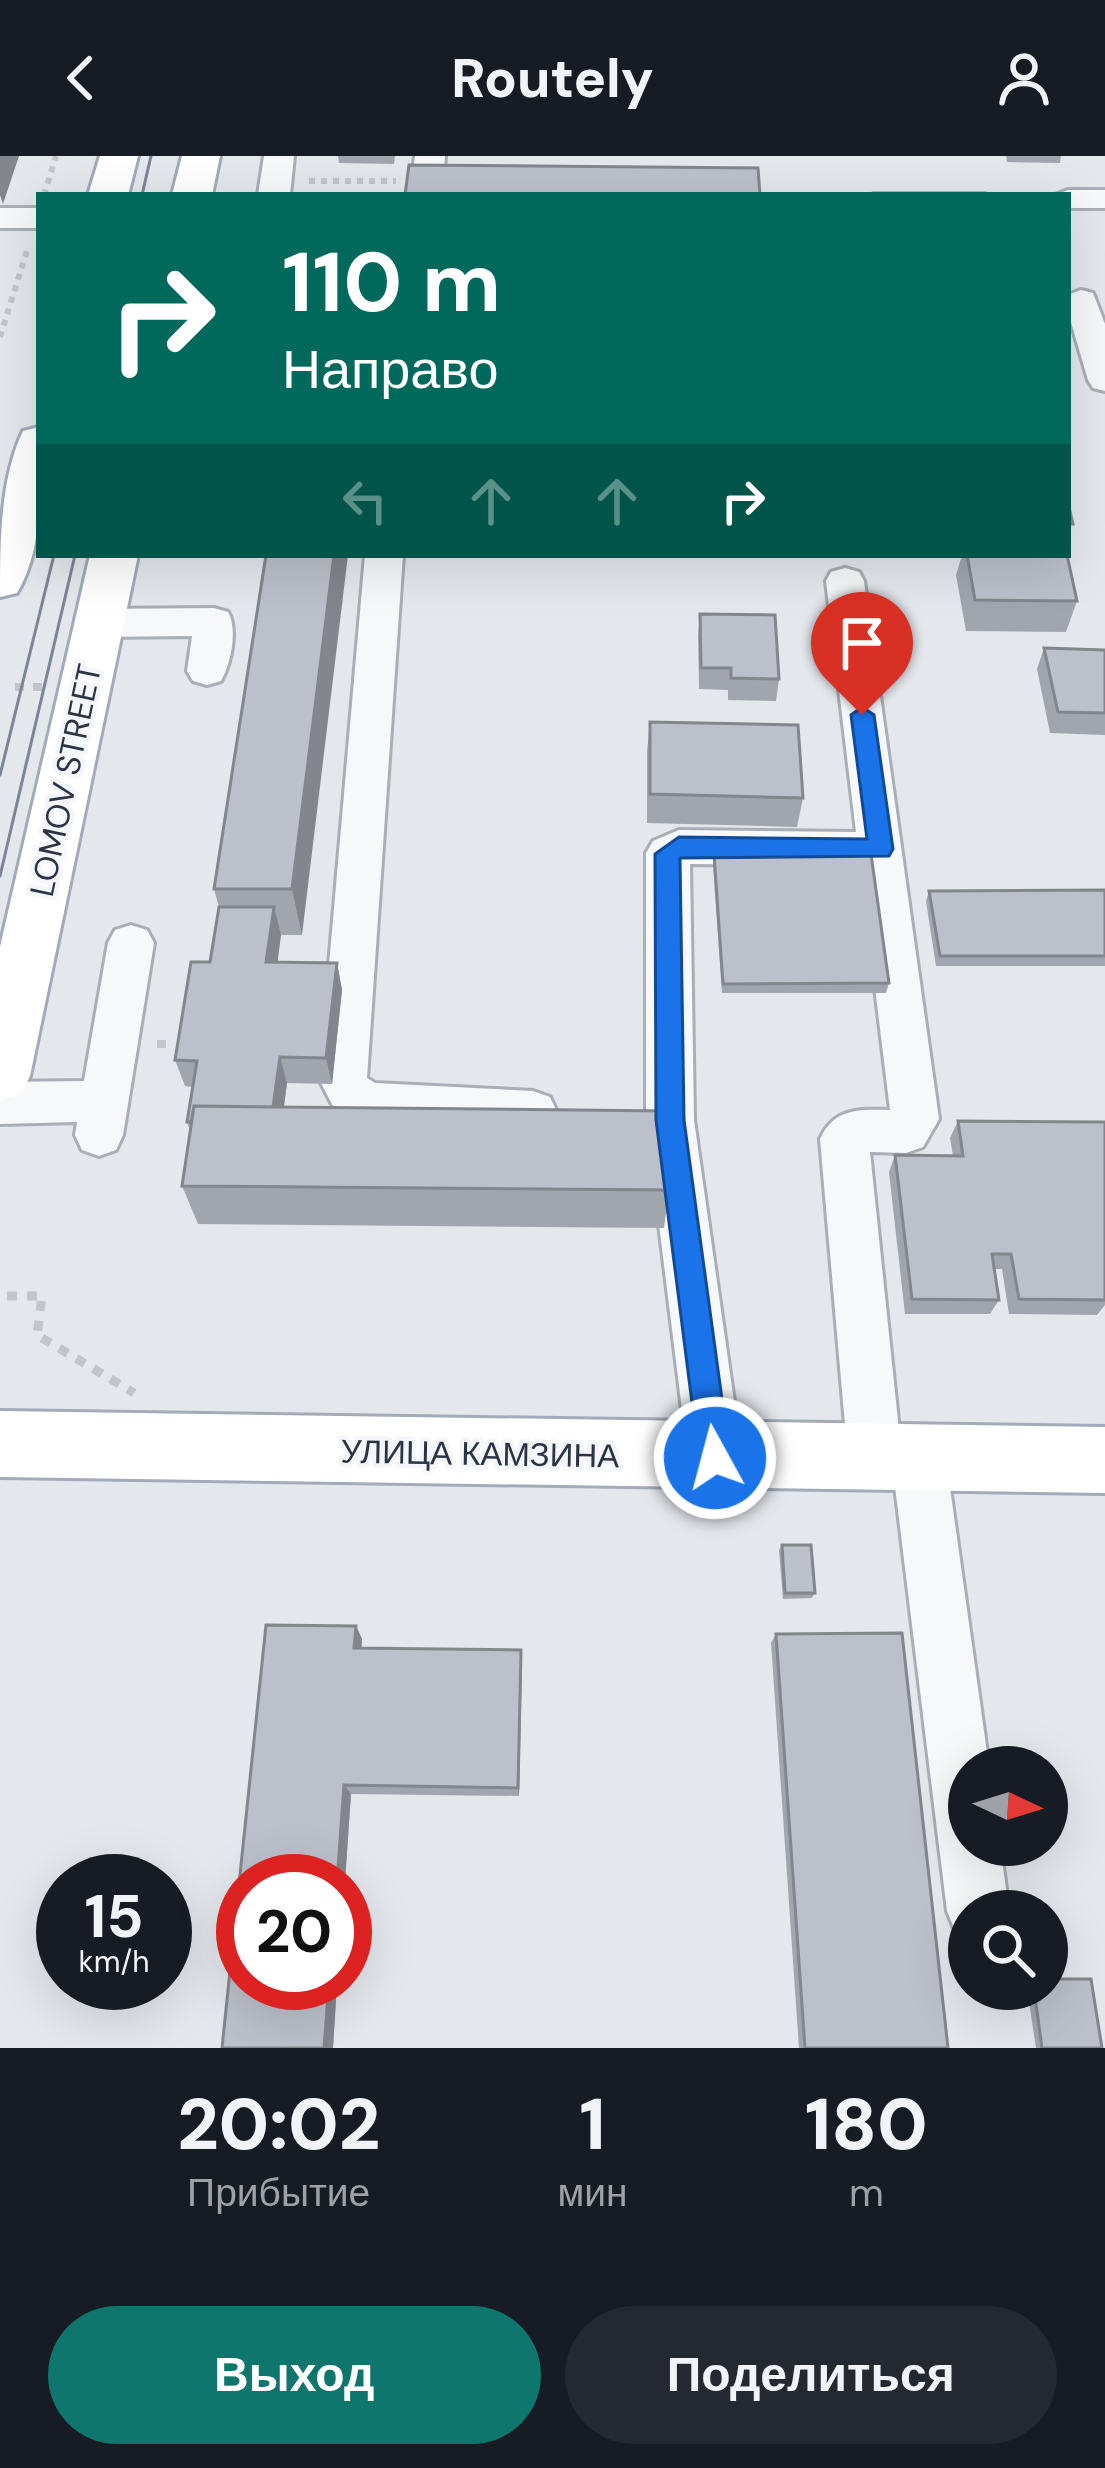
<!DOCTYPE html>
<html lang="ru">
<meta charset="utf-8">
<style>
:root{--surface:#171b24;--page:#242831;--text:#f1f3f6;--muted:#9ea1a6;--accent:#0f766e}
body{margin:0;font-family:"DM Sans",sans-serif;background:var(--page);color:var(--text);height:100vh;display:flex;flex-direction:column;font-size:45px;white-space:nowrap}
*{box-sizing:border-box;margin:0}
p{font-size:39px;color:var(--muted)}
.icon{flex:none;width:66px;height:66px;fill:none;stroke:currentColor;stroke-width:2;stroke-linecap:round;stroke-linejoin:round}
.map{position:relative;height:1892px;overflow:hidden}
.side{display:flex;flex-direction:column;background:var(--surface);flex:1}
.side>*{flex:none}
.top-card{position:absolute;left:36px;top:36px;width:1035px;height:366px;border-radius:0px;box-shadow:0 12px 48px #0002;background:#00695c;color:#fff;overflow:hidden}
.needle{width:78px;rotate:94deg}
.fabs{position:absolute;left:948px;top:1590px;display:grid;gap:24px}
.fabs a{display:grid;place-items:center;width:120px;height:120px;border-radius:50%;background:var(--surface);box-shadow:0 12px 48px #0002;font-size:60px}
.speed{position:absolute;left:36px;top:1698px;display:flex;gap:24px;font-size:60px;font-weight:700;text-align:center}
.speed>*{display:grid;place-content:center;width:156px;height:156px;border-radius:50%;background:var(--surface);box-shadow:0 12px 48px #0002;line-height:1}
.speed small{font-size:30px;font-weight:400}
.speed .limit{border:18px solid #d22;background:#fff;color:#111}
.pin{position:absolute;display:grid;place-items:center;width:102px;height:102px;color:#fff;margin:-123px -51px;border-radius:50% 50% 50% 0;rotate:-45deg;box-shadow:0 0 12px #0007}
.pin .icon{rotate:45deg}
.me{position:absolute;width:132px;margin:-66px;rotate:353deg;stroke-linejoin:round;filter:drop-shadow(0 0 9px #0008)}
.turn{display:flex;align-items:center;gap:42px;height:252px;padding:0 48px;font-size:54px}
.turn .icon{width:156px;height:156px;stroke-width:2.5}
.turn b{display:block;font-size:84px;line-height:102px}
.lanes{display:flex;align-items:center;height:114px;padding:0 48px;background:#0003;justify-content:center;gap:60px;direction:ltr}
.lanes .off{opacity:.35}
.eta{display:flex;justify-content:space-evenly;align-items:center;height:204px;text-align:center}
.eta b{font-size:72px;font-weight:800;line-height:84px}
.cta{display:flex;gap:24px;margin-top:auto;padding:24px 48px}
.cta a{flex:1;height:138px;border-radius:72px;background:var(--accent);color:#fff;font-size:48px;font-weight:800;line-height:138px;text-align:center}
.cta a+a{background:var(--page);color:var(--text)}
header{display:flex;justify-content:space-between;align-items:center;height:156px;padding:0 48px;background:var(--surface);font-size:54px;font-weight:800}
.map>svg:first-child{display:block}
</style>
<header><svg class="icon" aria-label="back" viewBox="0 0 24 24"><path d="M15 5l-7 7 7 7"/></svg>Routely<svg class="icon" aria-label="person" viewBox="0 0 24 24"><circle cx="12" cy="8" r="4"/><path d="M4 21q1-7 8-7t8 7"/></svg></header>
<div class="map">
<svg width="1105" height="1892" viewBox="0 0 1105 1892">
<rect width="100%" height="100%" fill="#e4e7ec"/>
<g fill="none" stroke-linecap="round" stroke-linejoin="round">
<defs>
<path id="minor" d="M264,0h30l-4,39h-32z
M415,0h30l-3,39h-32z
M1068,34h37v18h-37v-13h-13z
M0,52h39v20h-39z
M1081,134l12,3 12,31v67l-12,-3 -5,-8 -20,-68v-17z
M365,399h38l-36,523 8,5 158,8 17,6 7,15 -7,15 -17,6 -160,-9 -39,-16 -15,-29z
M845,412l14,4 5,9 75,538 -16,28 -17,6 -36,-1 30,288 19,-8 19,8 8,19 43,308h-20v78h31l9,66h-40v28l-13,-6 -9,-22 -53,-433 -19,8 -19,-8 -8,-19 -28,-320c14,-31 39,-30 70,-29l-30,-244 -170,-2 4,256 48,338 -8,19 -19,8 -19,-8 -8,-19 -42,-338v-267l7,-12 26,-11 177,2 -30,-251 5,-9z
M214,452l14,4c10,17 3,52 -7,69l-14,4 -14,-4 -6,-10 5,-35 -93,1 -14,-4 -6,-10 6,-10 14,-4z
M131,769l16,5 7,13 -31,192 -7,15 -17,6 -17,-6 -7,-15 2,-13 -77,2v-42l84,-1 24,-138 7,-13z"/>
<path id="major" d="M100,0h38l-10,39h-40z
M182,0h38l-8,39h-40z
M39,271c0,54 7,117 -22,166l-17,4c0,-54 0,-118 23,-166z
M90,399h48l-108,521 -9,18 -21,7v-154z
M0,1255l1105,16v66l-1105,-16z"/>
</defs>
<!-- minor casing -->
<use href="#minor" stroke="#a9aeb7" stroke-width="6"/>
<!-- major casing -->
<use href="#major" stroke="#a3abb8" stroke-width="6"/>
<!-- path-far2 -->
<path stroke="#c2c5cb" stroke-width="6" stroke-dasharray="6 6" stroke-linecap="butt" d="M309,25h87
M44,39l12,-39
M0,181l28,-90"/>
<!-- path-far1 -->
<path stroke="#c2c5cb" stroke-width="8" stroke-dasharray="9 9" stroke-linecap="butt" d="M15,531h29
M157,888h17"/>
<!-- path -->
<path stroke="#c2c5cb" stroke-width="9" stroke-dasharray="10 10" stroke-linecap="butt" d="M7,1140h35l-5,39 97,58"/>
<!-- minor -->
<use href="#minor" fill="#f7f8fa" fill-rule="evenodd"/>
<!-- major -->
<use href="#major" fill="#fff" fill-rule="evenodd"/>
<!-- tram -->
<path stroke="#7d8696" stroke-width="3" d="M142,39l9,-39
M0,619l54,-220
M0,720l75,-321"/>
</g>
<!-- wall -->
<path fill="#a1a5ae" d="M338,0h57l-1,8 -55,-1z
M1006,0h55l-1,7 -53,-1z
M266,399l36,380h-21l-4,27 60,1 5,27 -10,94 -45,-1 -3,24 385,83 -5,38 -466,-4 -16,-38 8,-56 -3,-8 5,-35 -7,-1 -10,-26 35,-98 9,-55 -5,-18z
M929,399h138l10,46 -11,31 -100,-1 -10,-56 6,-20z
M700,458l79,65 -3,22 -48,-1v-10l-29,-1 -1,-53z
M1044,492l61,2v85l-55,-2 -13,-64z
M650,566l153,76 -6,29 -150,-4v-71z
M714,698l175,129 -3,10h-164l-9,-128z
M1105,734v76h-169l-10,-65 3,-10z
M958,965l147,1v183l-8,10 -88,-1 -7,-45h-8l5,31 -9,14h-85l-16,-142 6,-17 58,1 -3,-18z
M782,1389l33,48 -3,5 -29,1 -4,-49z
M266,1469l90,1 6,13v9l159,2 -2,146 -168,-2 -6,87h-102v102h94l-4,65h-111z
M776,1478l172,414h-149l-28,-405z
M1027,1833h20l55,59h-66z"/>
<!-- shaded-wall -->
<path fill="#83868d" d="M0,0h19l-16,48 -3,-9z
M334,399h14l-46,380 -10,-46z
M274,751l7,28 -7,54 -8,-27z
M337,807l5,27 -10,94 -6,-26z
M280,901l7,26 -9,65 -7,-25z
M356,1470l6,13 -2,22 -6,-13z
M521,1494l1,13 -3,133 -1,-8z
M344,1629l7,9 -6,87h-8z
M329,1827h8l-4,65h-9z"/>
<!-- building -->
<path fill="#bbc0ca" stroke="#83868d" stroke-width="3" d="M409,9l349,3 2,27h-355z
M874,37h111v2h-110z
M1068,347l5,21h-5z
M266,399h68l-42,334h-78z
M967,399h100l10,46 -102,-1z
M700,458l75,1 4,64 -48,-1v-10h-30z
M1044,492l61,2v63l-47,-1z
M650,566l148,3 5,73 -153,-4z
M714,698h157l18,129 -166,1z
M1105,734v66h-165l-11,-65z
M219,751h55l-8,55 71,1 -11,95 -46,-1 -7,50 -79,-1 -3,16h-4l10,-61 -22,-1 16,-98h19z
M194,950l472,5 3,79 -487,-4z
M958,965l147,1v178l-86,-1 -8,-45h-19l7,46 -87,-1 -17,-144 68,1z
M782,1389h29l4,48h-30z
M266,1469l90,1 -2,22 167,2 -3,138 -174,-3 -7,96h-94v102h86l-5,65h-102z
M902,1477l46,415h-143l-29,-414z
M1047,1823h44l11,69h-60l-8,-59h13z"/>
<!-- route -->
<path fill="#1a73e8" stroke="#114b97" stroke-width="3" d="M862,551l12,8 19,134 -4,7 -209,2 4,262 46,338 -4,10 -11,5 -11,-5 -5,-10 -43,-338 -1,-266 24,-17 188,2 -16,-124z"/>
<g text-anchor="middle" stroke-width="9" stroke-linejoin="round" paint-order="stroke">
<!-- street labels -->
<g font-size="33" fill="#2b3445" stroke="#f4f6f9">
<text transform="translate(65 624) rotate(-78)" y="12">LOMOV STREET</text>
<text transform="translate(480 1297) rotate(1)" y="12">УЛИЦА КАМЗИНА</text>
</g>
</g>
</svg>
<div class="fabs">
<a><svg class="needle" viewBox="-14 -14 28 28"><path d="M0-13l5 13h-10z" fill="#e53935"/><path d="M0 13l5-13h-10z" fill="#9ea1a6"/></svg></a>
<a><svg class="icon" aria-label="search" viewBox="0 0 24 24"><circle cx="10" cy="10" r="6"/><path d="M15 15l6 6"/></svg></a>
</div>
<div class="speed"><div>15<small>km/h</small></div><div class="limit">20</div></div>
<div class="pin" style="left:862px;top:559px;background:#d93025"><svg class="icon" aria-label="arrive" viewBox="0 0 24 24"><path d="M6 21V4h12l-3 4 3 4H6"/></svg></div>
<svg class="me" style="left:715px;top:1302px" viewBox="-20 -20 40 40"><circle r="17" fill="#1a73e8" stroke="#fff" stroke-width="3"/><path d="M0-11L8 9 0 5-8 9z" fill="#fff"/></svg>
<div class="top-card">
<div class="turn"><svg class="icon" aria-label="right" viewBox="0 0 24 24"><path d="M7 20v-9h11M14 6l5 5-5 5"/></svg><div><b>110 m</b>Направо</div></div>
<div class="lanes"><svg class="icon off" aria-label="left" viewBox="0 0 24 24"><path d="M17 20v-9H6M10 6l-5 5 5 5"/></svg><svg class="icon off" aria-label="ahead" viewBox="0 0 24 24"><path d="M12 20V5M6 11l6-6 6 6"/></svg><svg class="icon off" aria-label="ahead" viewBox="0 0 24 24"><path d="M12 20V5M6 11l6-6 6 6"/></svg><svg class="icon" aria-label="right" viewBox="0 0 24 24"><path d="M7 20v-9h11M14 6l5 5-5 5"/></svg></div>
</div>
</div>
<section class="side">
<div class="eta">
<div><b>20:02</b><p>Прибытие</p></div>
<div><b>1</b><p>мин</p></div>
<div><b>180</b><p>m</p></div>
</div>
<div class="cta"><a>Выход</a><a>Поделиться</a></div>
</section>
